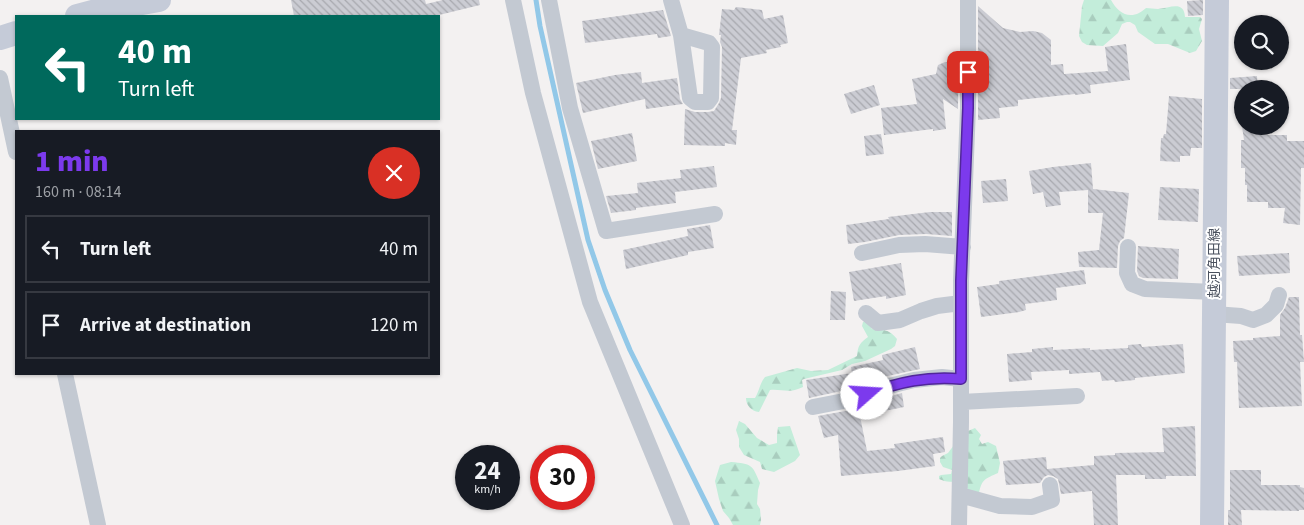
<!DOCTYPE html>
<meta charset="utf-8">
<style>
:root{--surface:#171b24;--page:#242831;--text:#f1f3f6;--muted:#9ea1a6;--line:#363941;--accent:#7c3aed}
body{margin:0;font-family:"Source Sans 3","Noto Sans JP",sans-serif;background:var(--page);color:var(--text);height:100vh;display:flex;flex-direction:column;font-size:19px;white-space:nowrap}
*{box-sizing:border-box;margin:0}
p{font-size:16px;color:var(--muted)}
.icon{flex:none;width:28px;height:28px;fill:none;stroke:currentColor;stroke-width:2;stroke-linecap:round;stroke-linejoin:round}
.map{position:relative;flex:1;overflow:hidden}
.side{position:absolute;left:15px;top:130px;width:425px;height:245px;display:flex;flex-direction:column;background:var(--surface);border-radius:0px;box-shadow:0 1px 4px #0004}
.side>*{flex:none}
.top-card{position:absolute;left:15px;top:15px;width:425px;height:105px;border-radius:0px;box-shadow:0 1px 4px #0004;background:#00695c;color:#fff;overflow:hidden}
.fabs{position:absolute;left:1234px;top:15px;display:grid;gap:10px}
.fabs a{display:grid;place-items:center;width:55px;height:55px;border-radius:50%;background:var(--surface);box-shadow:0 1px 4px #0004;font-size:25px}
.speed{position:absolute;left:455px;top:445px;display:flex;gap:10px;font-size:25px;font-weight:700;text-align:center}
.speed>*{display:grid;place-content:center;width:65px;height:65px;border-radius:50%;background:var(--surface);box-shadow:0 1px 4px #0004;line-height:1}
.speed small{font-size:12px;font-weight:400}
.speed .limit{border:8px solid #d22;background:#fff;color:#111}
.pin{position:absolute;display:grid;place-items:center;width:42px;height:42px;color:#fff;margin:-21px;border-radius:10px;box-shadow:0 2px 8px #0006}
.me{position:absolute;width:55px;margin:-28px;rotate:71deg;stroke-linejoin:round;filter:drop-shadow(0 0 4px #0008)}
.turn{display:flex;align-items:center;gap:18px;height:105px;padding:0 20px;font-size:22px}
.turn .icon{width:65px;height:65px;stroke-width:2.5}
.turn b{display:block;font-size:35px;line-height:42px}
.round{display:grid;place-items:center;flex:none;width:52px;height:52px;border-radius:26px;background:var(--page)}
.summary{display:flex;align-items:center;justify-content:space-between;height:85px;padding:0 20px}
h1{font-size:30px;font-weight:800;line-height:38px;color:var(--accent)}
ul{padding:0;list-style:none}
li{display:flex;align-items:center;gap:15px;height:68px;margin:0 10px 8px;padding:0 10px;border:2px solid var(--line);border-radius:0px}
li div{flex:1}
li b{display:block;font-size:19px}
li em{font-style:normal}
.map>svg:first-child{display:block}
</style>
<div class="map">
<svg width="1304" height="525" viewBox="0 0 1304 525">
<defs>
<pattern id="forest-firs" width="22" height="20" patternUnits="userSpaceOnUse" patternTransform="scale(1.25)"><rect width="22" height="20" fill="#c3edda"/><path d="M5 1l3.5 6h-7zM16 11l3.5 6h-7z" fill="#a9cdbe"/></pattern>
<pattern id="building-back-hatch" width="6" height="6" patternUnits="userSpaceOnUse" patternTransform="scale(1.25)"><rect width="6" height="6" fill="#cbccd3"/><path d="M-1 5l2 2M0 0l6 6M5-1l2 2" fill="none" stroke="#a7a8ae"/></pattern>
</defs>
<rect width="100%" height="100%" fill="#f3f1f1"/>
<!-- forest -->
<path fill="url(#forest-firs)" d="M1084,0h27c6,11 16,19 28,13 2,-1 6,-4 7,-5 4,0 8,1 12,1 12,-1 26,-9 27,8h15l2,2 -3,10 3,12 -6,10 -6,2 -22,-9h-13l-17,-12 -3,-7 -5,-3h-3l-5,2 -4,9 -15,13 -16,-1 -5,-3 -3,-6 3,-30z
M868,321l4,8c12,1 17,0 25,10l-2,7 -4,3 -26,12 -13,3 -10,6 -38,9 -2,1 1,7c-14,7 -20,2 -33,3l-11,22c-8,-1 -13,-7 -13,-14h9c4,-6 5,-15 10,-21l32,-9 14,3 17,-1 29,-14c1,-11 3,-13 11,-19l-6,-11 1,-4z
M739,421l6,3 12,14 12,7 8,-2v-8l1,-8 12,-1 10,29 -5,6 -21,11 -12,-3 -2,-7 -16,-7 -5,-8v-8l-3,-9z
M975,428l6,7 -2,4 3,5 6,-2 8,4 4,17 -2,10c-13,6 -16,6 -19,20l-11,-2 -2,-10 2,-50z
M954,445l1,36c-6,2 -11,0 -16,-2v-3l2,-1 10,-1 1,-4 -9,-3 -3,-5v-4l2,-2 6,-3z
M731,462c21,2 21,2 29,21l-2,7 -1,14 3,5 1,11 -1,5h-27l-4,-7 -6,-7 -4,-12 -4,-18 5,-16z"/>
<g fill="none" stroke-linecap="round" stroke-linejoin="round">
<!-- stream -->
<path stroke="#92c8e8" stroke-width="5" d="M536,0l4,26 48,214 17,50 25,60 87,175"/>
</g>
<!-- building -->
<path fill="url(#building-back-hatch)" d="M291,0h134l1,4 17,-4h36l1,5 -45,11h-141z
M1203,0v15l-15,1 -1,-15z
M978,6l25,22 17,4 13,-1 9,2 9,7v25l12,-1 1,10 44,-3 -3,-24 21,-3 4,36 -40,5 1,8 -16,2v-1l-57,6v6l-19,2 1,10 -22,2z
M736,7l26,3 2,9 19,-4 5,28 -8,2 1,2 -15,3 1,3 -26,5 -9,72h5l-1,15 -11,-2v3l-41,-1 1,-36 10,3h13l6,-1 5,-8 2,-5 1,-51 -2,-5 1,-7h-2l3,-26 12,1z
M663,10l8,26 -13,2 -1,-4 -72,9 -3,-22z
M945,62l13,1v46l-15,-10 3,30 -13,2v-2l-49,6 -3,-27 36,-4 -5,-25 24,-5 2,-9z
M641,72l1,11 35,-5 3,21 3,5 -37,5 -1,-10 -62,14 -7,-30 39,-8z
M1257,76l1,13h-28v-11z
M874,85l6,20 -29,9 -7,-20z
M1169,96l33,3v49h-11l-1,8h-10v6l-20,-1 1,-23h2l1,-4h2z
M1242,126h18l1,9h26v6h17v27h-3l-1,57 -17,-2 2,-15h-17v-6h-21v-17h-2v-17h-4v-28h3z
M632,133l5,28 -39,8 -7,-28z
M881,134l3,20 -18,2 -2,-20z
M1091,163l2,26 36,4 -5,45 -4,3 -2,5 -1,22 -38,-1 -1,-15 21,-2 4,-37h-15v-23l-29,2 2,13 -15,2 -3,-15 -10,2 -4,-23 24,-4z
M714,166l3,21 -42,5 1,11 -40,5v2l-25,3 -5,-17 32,-3 -1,-10 44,-5 -1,-8z
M1006,179l2,22 -25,2 -2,-22z
M1160,187l39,2 -1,33 -40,-2z
M930,212h22v24l-26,-2 -27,1 -34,7 -17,2 -2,-19 43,-6 -1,-2z
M710,225l4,23 -26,4v3l-62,14 -3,-19 65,-14 -1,-7z
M1138,246l41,3 -1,30 -35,-1 -4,-2 -2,-5z
M1289,253l1,20 -51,3 -2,-20z
M901,263l5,32 -20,4v-3l-32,5 -5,-29z
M1084,270l2,14 -30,4 1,12 -32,4 1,6 -7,2 -38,5 -4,-30 22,-3v-3z
M831,291l15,1 -1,28h-15z
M1289,297h10l1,38h2l2,27h-4l2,44 -63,2 -2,-46h-3l-1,-21 20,-1v-2l27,-2v-21l5,-7z
M1141,344l1,3 41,-3 2,29 -50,5v2l-20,2 -1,-2 -12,1 -2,-9 -31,2v-4l-38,2 1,8 -23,2 -2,-28 25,-2v-3l21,-2v3l37,-2v2l38,-2v-3z
M915,347l5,22 -37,8 -37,13 -37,8 -3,-18 46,-7 -1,-6 32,-7 -1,-5z
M902,393l2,14 -44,9 7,35 28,-3 -1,-4 49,-7 2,15 -12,2 2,12 -37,5 -57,5 -3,-41 -14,3 -6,-22 33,-6 37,-13z
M1195,426l1,50h-30v3h-21v-4h-29l2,50h-24l-2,-34 -31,3 -3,-15 -5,-3 -5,-1 -4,2 -4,6 -34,2 -3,-24 43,-4 1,12 47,-4v-9l21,-1v-2l49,-1 -2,-24z
M1230,470h31v15h39v2l4,1v22h-5v1l-58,-1 1,15h-14v-15h2z"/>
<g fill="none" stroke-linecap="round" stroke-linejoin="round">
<!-- street -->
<path stroke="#c3c9d2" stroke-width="16" d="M513,0l20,93 57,209 92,223
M549,0l21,108 36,123 109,-17
M671,0l10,35 9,63 5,4h13l3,-4 1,-51 -3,-4 -28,-8
M0,78l16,74
M1128,247l-1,26 5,11 13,5 69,3
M862,253l37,-8 26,-1 38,3
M866,313l12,10 22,-3 21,-9 16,-5 24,-3
M1214,314l27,2 12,4 13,-5 10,-10 3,-10
M65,374l33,151
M961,402l116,-6
M813,407l36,-7 36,-13 29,-7 28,-3 19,2
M960,495l40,11 32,1 20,-7 -2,-15
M959,525l2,-103v-141l7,-173v-108"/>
<!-- secondary -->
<path stroke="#c5cbd8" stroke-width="24" d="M77,16l15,-4 67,-12
M0,38l16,-5
M1212,525l5,-525"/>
</g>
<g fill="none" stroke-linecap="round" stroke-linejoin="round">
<defs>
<path id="route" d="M867,394c32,-12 60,-18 94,-15v-98l7,-173v-36"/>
</defs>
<!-- route casing -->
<use href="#route" stroke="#51269a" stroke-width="12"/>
<!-- route -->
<use href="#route" stroke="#7c3aed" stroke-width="9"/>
</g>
<g text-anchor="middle" stroke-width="4" stroke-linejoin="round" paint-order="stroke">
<!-- street labels -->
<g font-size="14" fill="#4a515e" stroke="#fff">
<text transform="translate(1214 263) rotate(-90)" y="5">越河角田線</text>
</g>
</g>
</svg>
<div class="fabs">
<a><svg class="icon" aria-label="search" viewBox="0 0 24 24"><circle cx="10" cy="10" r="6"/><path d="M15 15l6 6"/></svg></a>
<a><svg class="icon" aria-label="layers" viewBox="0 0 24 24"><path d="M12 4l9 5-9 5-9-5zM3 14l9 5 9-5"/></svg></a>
</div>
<div class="speed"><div>24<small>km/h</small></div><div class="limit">30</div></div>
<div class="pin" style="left:968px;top:72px;background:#d93025"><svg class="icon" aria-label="arrive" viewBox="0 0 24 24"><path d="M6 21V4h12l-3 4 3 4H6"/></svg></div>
<svg class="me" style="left:867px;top:394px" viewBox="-20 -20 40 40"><circle r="19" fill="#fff"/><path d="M0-13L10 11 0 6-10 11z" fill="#7c3aed"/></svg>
<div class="top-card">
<div class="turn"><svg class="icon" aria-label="left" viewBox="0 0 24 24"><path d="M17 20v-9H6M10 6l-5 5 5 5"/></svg><div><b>40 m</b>Turn left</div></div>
</div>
<section class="side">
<div class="summary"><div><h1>1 min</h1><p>160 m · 08:14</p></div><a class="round" style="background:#d93025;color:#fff"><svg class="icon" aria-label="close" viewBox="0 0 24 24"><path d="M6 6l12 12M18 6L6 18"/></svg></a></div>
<ul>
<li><svg class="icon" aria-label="left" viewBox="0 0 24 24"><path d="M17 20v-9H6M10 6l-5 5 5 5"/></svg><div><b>Turn left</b></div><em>40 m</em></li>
<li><svg class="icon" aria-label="arrive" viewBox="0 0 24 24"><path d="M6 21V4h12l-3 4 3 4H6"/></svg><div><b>Arrive at destination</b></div><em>120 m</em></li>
</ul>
</section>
</div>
